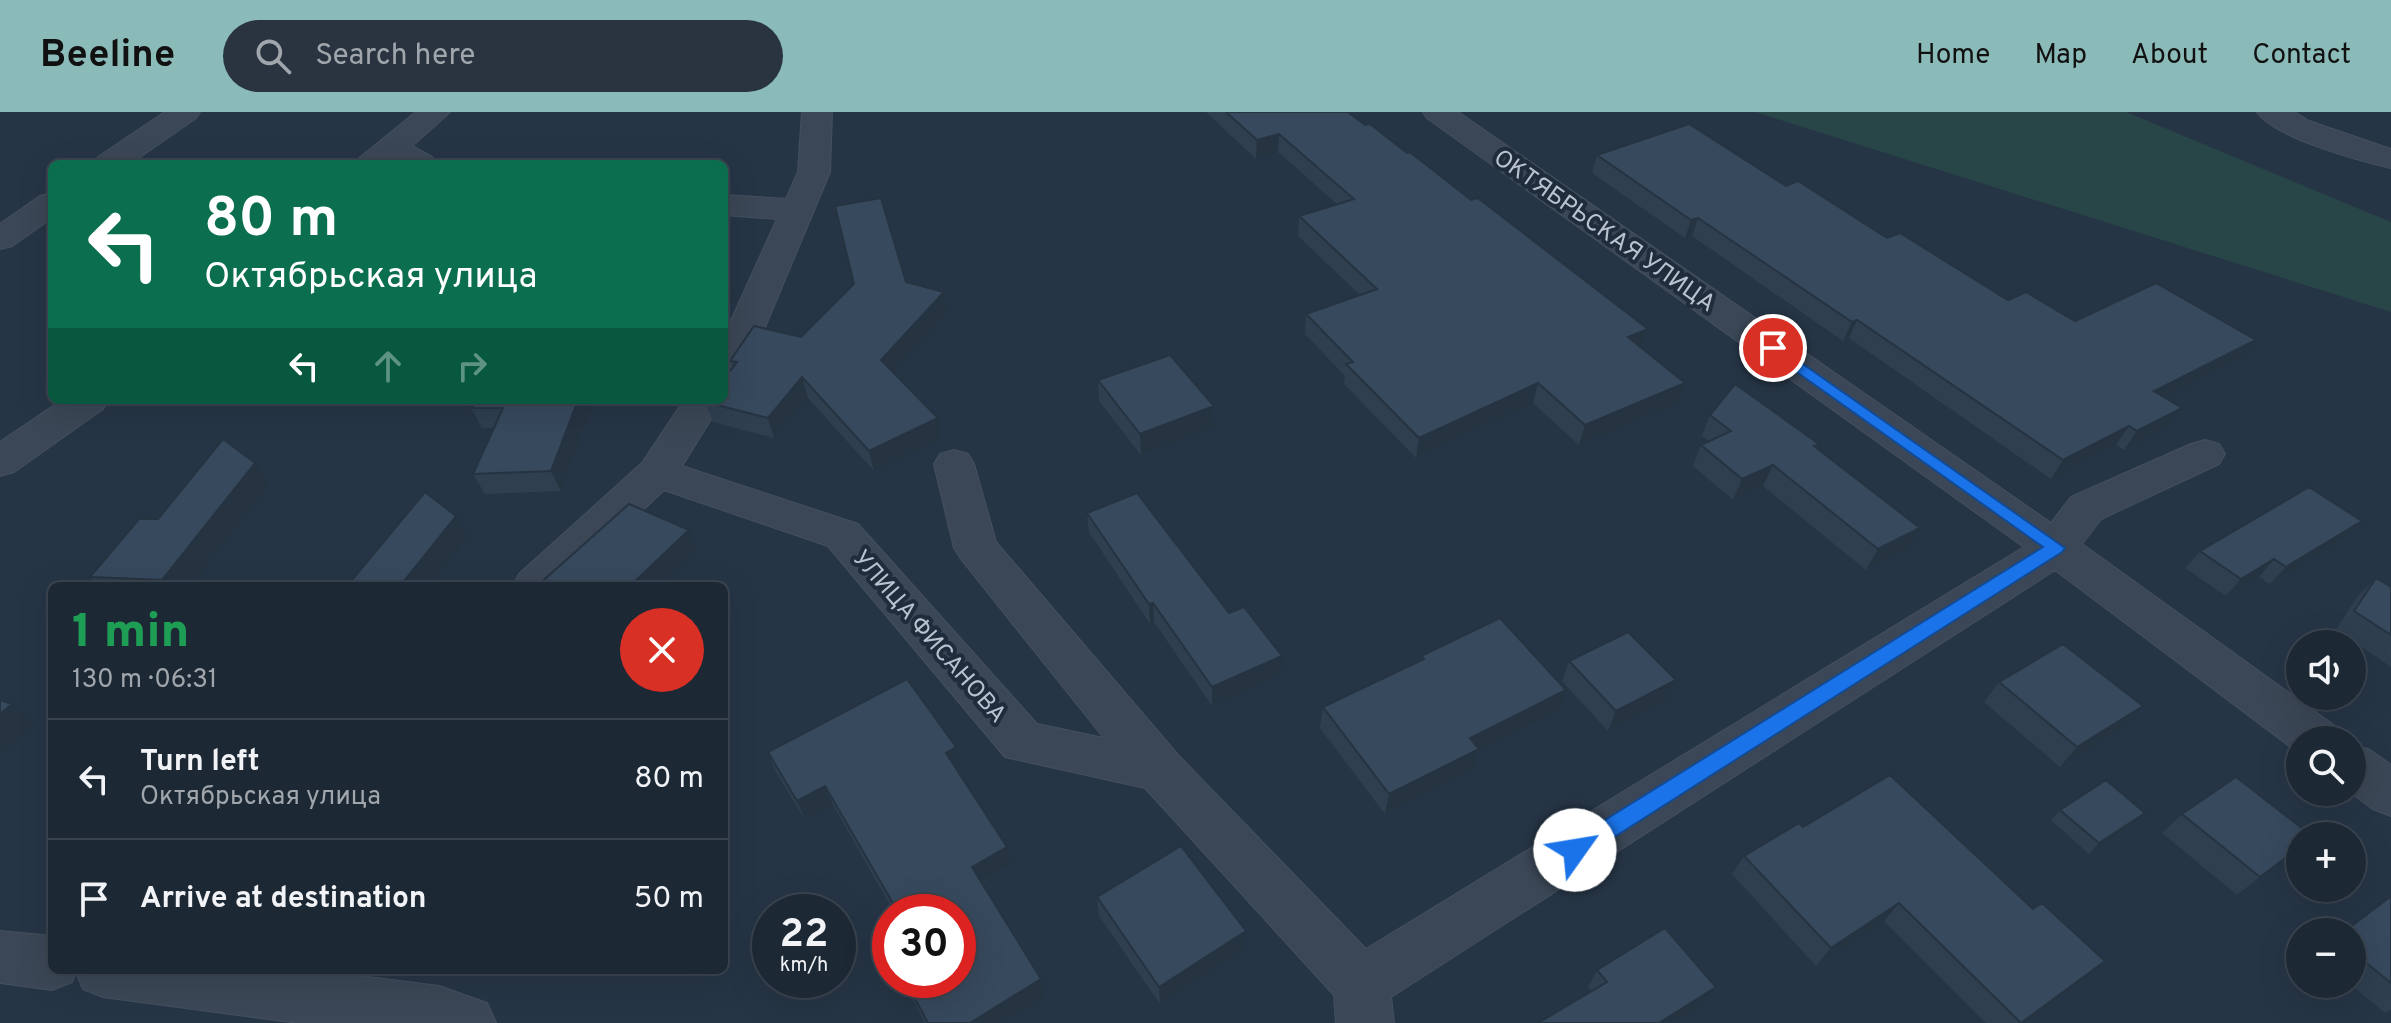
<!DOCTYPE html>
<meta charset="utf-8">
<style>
:root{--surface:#1c2834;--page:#293440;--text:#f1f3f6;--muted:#a0a6ac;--line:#3a444f;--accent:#8bbbb9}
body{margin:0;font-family:Overpass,sans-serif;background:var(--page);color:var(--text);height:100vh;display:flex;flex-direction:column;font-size:30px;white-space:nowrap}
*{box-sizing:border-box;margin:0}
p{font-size:26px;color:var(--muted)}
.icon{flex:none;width:44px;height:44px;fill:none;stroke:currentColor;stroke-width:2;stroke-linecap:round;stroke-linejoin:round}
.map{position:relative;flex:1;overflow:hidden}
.panel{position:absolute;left:48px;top:470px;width:680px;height:392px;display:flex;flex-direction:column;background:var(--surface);border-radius:12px;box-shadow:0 8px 32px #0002,0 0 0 2px var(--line)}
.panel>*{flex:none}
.guide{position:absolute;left:48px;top:48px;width:680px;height:244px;border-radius:12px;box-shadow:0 8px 32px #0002,0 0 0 2px var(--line);background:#0b6e4f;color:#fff;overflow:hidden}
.controls{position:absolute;left:2286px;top:518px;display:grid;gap:16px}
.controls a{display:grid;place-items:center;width:80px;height:80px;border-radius:50%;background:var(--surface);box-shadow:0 8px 32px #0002,0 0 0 2px var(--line);font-size:40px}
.speed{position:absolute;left:752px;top:782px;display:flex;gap:16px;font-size:40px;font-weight:700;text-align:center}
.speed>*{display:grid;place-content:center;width:104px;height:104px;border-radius:50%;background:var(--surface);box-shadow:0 8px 32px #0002,0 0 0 2px var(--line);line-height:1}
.speed small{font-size:20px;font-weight:400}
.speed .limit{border:12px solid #d22;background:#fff;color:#111}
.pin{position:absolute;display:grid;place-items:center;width:68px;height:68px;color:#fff;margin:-34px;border:4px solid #fff;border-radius:50%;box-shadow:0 2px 8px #0007}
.me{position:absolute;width:88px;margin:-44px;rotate:58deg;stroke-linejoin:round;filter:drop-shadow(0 0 6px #0008)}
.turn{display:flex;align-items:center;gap:28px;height:168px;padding:0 24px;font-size:36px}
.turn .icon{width:104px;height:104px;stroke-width:2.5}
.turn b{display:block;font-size:56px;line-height:68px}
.lanes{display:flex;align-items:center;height:76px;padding:0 24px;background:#0003;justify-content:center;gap:40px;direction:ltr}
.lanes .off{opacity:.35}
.round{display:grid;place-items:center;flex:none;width:84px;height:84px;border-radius:42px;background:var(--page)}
.headline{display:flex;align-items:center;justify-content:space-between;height:136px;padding:0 24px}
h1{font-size:48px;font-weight:800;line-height:60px;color:#1e9e55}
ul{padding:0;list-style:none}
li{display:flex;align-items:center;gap:24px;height:120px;padding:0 24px;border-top:2px solid var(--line)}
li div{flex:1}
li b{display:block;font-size:30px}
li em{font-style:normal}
header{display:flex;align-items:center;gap:48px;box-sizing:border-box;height:112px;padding:0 40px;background:var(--accent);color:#111}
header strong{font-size:38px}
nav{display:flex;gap:44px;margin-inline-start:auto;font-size:28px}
.search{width:560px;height:72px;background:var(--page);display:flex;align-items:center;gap:20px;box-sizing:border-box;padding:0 28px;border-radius:44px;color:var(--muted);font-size:30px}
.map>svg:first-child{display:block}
</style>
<header>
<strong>Beeline</strong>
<div class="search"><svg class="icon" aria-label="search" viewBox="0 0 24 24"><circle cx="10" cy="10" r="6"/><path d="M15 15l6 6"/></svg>Search here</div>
<nav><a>Home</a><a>Map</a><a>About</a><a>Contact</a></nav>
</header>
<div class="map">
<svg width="2391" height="911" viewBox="0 0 2391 911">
<rect width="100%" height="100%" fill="#263546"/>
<!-- green -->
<path fill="#284547" d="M1755,0h371l265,110v90z"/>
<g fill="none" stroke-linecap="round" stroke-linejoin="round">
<defs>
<path id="minor" d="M165,0h35l-4,6 -66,46h-37l5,-7z
M416,0h34l-38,34 20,11 5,7h-39l-5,-3 -4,3h-37z
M802,0h30l-2,60 -75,179 -18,27 -13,3v-45l53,-117 -53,-4v-20l62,4 12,-27z
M1423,0h35l593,411 20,-26 120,-53 14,-4 14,4 6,10 -6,10 -118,55 -19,25 253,182 8,14h-43v14l-245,-184 -664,427 3,26h-58l-2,-28 -189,-207 -140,-31 -177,-211 -164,-56 -101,96h-50l6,-12 123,-111 42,-63h39l-41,66 176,58 179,200 67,14 -143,-179 -7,-11 -20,-84 6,-10 14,-4 14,4 6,10 22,78 182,213 188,194 658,-402 -597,-429z
M2257,0h37l15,9 82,28v19c-31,-7 -116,-30 -134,-56z
M52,81v25l-40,28 -12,3v-25l40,-28z
M62,288h46l-5,9 -89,63 -14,4v-34z
M2352,632l18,6 21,15v51l-18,-7 -23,-17z
M0,819l52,5v34h261l126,16 48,17 9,20h-198l-195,-26 -20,-8 -7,-17 -4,10 -20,8 -52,-7z"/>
</defs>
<!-- minor casing -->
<use href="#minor" stroke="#44505f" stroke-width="2"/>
<!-- minor -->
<use href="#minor" fill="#3b4756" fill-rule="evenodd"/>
</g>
<!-- wall -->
<path fill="#2f3f50" d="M1206,0h142l294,236 36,55 -99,42 -46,-42 -117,55 -72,-74 1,-8 -40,-42 1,-20 54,-19 -62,-59 1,-20 38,-12 -59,-52 -22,7z
M1597,43l189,31 222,114 67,21 181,19 -14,18 -78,40 4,29 -44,23 -8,-5 -65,34 -202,-141 -6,3 -151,-105 -7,2 -93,-65z
M906,170l38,10 3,20 -54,60 45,46 4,20 -68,33 -66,-73 -34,40 -61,-16 -8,-20 28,-34 -3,-7 71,-24z
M1098,268l116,26v21l-73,28 -42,-54z
M479,288h116l-34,91 -76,3 -12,-20 21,-46h-12l-11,-20z
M1710,303l109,29 -2,3 91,102 -42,21 -103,-84 -30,14 -40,-34 8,-21 8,-4 -7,-5z
M270,372l-78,102h-93l-9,-9 68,-58z
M1087,401l142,100 52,61 -69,32 -58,-84 -4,2 -61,-92z
M2362,409l-16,17 -76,46 -11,-7 -33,19 -41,-28 15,-17z
M2376,466l15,9v80l-55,-38 22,-33z
M1421,544l138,54 -80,41 -5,18 -89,45 -65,-86 3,-21 97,-46z
M1569,549l107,19 -9,20 -59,31 -46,-50z
M1999,570l144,24 -18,20 -65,41 -76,-65z
M768,640l193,15 -4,2 54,97 -29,17 59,96 4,18 -43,26h-77l-16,-30 -5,-13h54v-68h-64l-61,-107 -28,15 -29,-48z
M2060,698l85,3 -11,10 -45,31 -38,-34z
M2182,702l118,22v12l-63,47 -75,-62z
M1803,715l281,152 -60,44h-38l-102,-102 -68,45 -84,-92 12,-18z
M2391,784v114l-6,3 -35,-29h2v-52h-10z
M1097,785l147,52 -84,55 -61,-88z
M1597,858l107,34 -29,19h-137l53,-32 -3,-4z"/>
<!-- shaded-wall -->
<path fill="#263341" d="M1279,22l-1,18 -22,7 1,-19z
M1698,106l-6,18 -7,2 6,-18z
M729,165l6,19 -11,17v-29z
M944,180l3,20 -61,69 -5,-21z
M1857,208l-8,18 -6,3 9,-19z
M1648,217l-7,20 -13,-12z
M2256,228l-14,18 -101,52 13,-19z
M802,265l6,21 -34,40 -6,-20z
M1538,271l-5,20 -117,55 3,-20z
M1685,271l-7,20 -99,42 6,-20z
M578,288h17l-34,91 -10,-20z
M1214,294v21l-73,28 -1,-21z
M2182,296l-14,19 -44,23 13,-19z
M938,306l4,20 -68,33 -5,-20z
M2129,314l-13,19 -65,34 12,-19z
M255,351l15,21 -78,102h-24l-6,-6z
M1773,353l-10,21 -30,14 9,-21z
M456,404l12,21 -38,49h-30z
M2362,409l-16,17 -76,46 16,-17z
M1920,416l-12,21 -42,21 12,-21z
M689,418l9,21 -37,35h-31z
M2274,447l-15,18 -33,19 15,-17z
M1153,491l1,19 -4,2 -1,-20z
M1282,544l-1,18 -69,32v-19z
M1676,568l-9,20 -59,31 8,-20z
M1566,578l-7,20 -80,41 -5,18 -89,45 4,-20 81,-56z
M12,592l23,20 -35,31v-41z
M2143,594l-18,20 -65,41 17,-20z
M956,635l5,20 -10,6 -5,-20z
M825,674l8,19 -28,15 -8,-19z
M2145,701l-11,10 -45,31 10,-11z
M1007,735l4,19 -34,19 -5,-18z
M2300,735l-10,9 -53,39 23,-18z
M1899,791l-15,18 -68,45 15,-18z
M1246,819l-2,18 -84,55 -1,-17z
M2105,849l-21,18 -60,44h-4z
M1041,867l4,18 -43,26h-32z
M1716,875l-12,17 -30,19h-15z"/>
<!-- building -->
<path fill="#37495d" stroke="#263341" stroke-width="2" d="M1226,0h122l17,13 5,-1 37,29 3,-1 61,48 7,-2 170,131 -20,8 57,46 -100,42 -47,-42 -119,55 -73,-74 7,-2 -47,-48 71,-25 -78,-73 55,-17 -75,-65 -22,6z
M1689,12l97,62 12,-5 89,57 13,-5 108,67 18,-8 49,29 81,-38 100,57 -102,51 28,17 -45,23 -8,-5 -66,34 -206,-140 -5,2 -154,-104 -7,2 -94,-65z
M881,86l25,84 38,10 -63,68 57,58 -69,33 -67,-74 -34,41 -63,-16 2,-2h17v-21l13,-17 -7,-1 24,-35 47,11 53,-53 -19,-78z
M1170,243l44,51 -74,28 -42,-54z
M1735,272l84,60 -5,2 106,82 -42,21 -105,-84 -31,14 -41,-34 30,-14 -21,-16z
M479,288h99l-27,71 -78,3 30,-66h-32z
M223,327l32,24 -93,117 -72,-3 49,-58h19z
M2309,375l53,34 -76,46 -12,-8 -33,20 -41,-28z
M425,380l31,24 -56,70h-53z
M1137,381l92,120 15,-6 38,49 -70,31 -59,-84 -4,1 -62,-91z
M629,392l60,26 -59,56h-93z
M2376,466l15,9v48l-37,-24z
M1500,506l66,72 -96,48 9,11 -90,45 -66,-87 101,-48 -3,-3z
M1628,520l48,48 -60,31 -47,-50z
M2063,532l80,62 -66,41 -78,-65z
M907,567l49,68 -10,6 61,94 -35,20 69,112 -71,44h-42l-23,-43h53v-68h-60l-73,-126 -28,15 -29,-49z
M0,588l12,4 -12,10z
M1890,663l143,134 9,-6 63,58 -84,62 -122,-120 -68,45 -87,-92 55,-33 4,4z
M2236,665l76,59h-12v11l-40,30 -78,-63z
M2106,668l39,33 -46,30 -39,-33z
M1181,734l65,85 -87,56 -62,-90z
M2391,784v87l-39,-32v-19h-8z
M1665,816l51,59 -57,36h-121l69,-41 -10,-12z"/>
<!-- route -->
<path fill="#1a73e8" stroke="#114b97" stroke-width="2" d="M1773,231l292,205 -3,4 -479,305 -8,2 -7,-2 -4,-7 4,-7 475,-296 -276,-196 -2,-3z"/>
<g text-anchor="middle" stroke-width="8" stroke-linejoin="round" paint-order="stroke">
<!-- street labels -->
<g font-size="24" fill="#b9c2cf" stroke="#1f2c3b">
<text transform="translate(1605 118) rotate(35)" y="8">ОКТЯБРЬСКАЯ УЛИЦА</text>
<text transform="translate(930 524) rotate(49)" y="8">УЛИЦА ФИСАНОВА</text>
</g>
</g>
</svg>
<div class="controls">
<a><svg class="icon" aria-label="sound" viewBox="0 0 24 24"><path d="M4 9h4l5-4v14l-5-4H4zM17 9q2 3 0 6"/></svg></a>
<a><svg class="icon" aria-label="search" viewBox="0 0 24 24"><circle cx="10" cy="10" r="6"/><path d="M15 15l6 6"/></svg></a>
<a>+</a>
<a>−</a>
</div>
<div class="speed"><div>22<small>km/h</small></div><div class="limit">30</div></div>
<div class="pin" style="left:1773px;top:236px;background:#d93025"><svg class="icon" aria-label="arrive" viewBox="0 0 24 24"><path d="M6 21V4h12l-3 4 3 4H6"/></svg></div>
<svg class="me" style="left:1575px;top:738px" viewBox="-20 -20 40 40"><circle r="19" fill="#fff"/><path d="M0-13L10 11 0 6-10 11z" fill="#1a73e8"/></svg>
<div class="guide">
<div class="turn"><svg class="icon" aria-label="left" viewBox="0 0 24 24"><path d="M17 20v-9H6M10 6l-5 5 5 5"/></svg><div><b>80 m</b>Октябрьская улица</div></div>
<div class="lanes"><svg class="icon" aria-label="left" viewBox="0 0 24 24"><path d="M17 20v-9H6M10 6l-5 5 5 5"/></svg><svg class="icon off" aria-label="ahead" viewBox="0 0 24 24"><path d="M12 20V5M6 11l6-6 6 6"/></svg><svg class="icon off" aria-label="right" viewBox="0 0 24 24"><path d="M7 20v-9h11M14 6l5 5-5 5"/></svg></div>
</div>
<section class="panel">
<div class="headline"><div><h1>1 min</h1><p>130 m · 06:31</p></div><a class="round" style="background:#d93025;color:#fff"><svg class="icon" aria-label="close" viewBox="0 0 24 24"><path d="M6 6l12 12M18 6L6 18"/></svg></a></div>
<ul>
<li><svg class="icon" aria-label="left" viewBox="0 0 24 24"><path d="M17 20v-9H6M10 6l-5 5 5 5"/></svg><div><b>Turn left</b><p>Октябрьская улица</p></div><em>80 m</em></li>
<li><svg class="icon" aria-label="arrive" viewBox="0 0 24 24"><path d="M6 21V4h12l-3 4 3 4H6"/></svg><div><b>Arrive at destination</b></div><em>50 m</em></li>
</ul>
</section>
</div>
